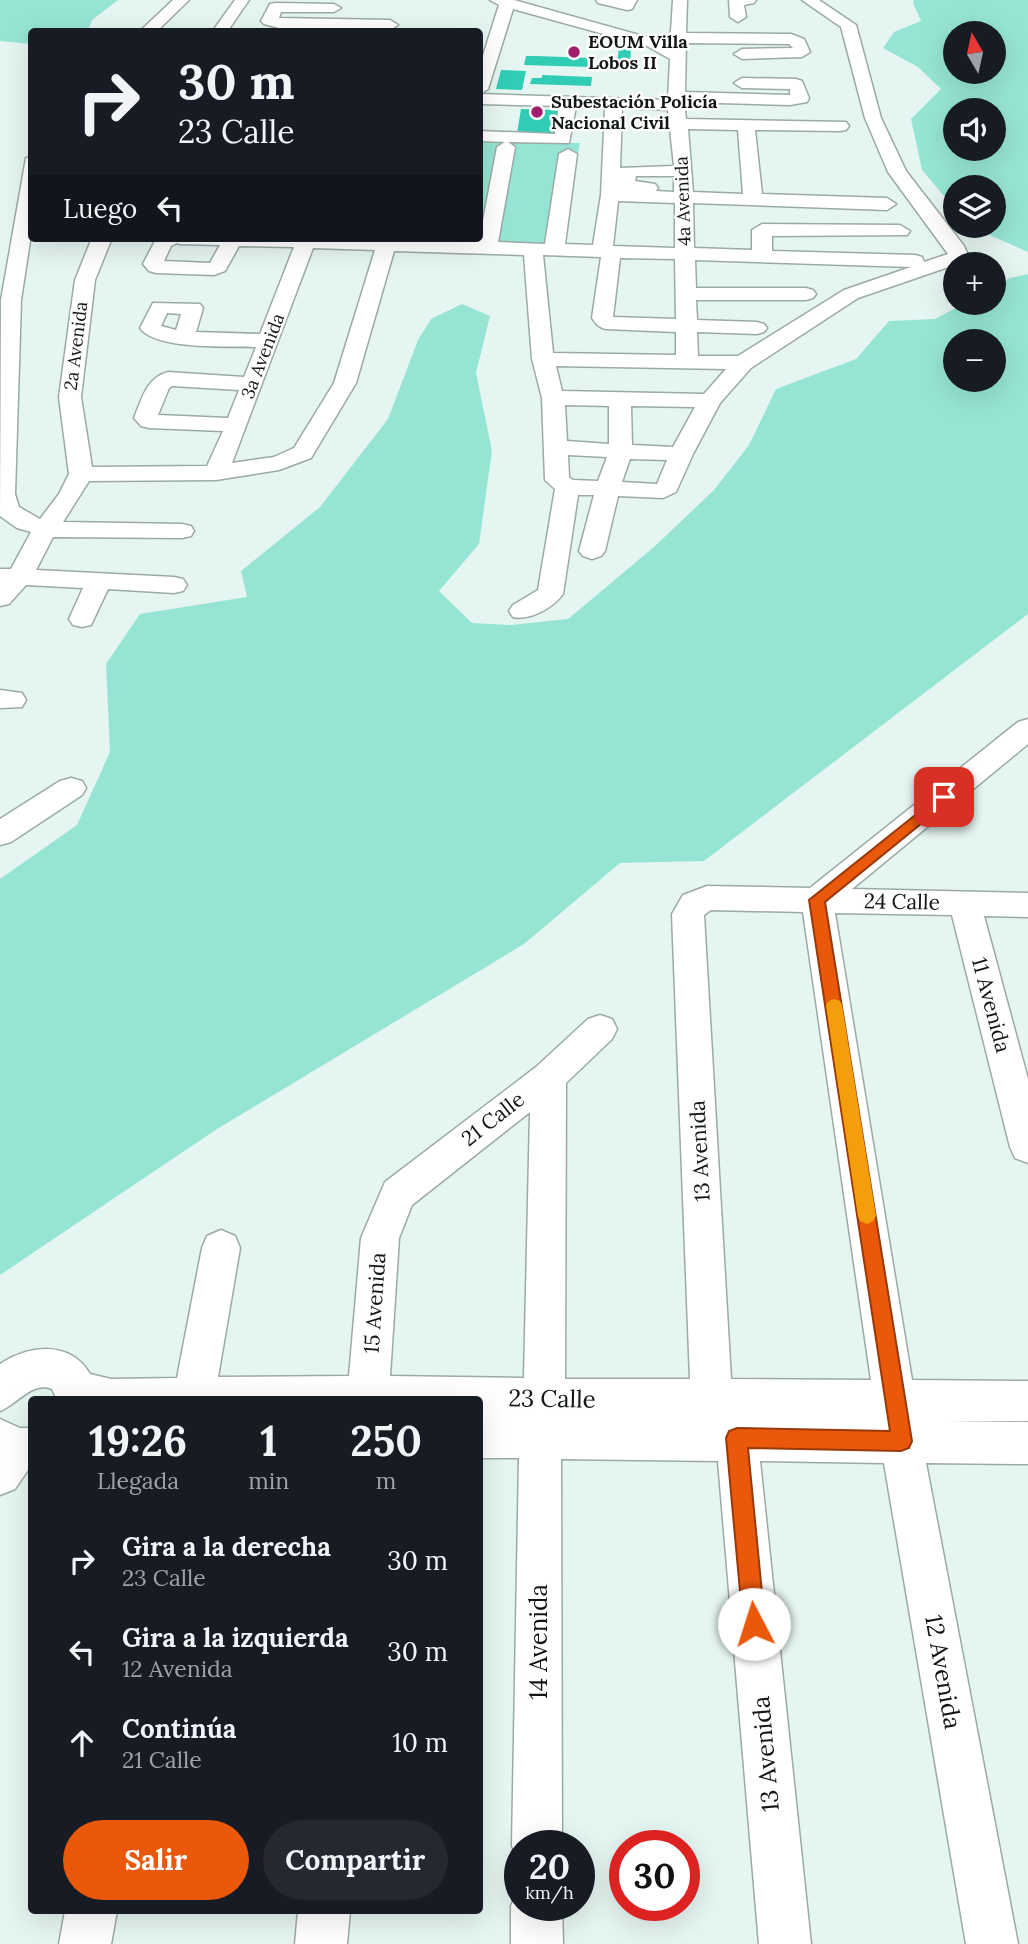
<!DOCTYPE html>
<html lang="es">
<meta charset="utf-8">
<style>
:root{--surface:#171b24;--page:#242831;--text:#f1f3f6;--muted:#9ea1a6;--accent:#ea580c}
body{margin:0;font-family:Lora,serif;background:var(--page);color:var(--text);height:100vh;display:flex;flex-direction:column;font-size:26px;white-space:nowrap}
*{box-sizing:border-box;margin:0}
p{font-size:23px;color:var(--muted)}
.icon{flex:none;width:38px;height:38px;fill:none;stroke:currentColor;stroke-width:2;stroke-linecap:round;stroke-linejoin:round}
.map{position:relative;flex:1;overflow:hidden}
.panel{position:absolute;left:28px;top:1396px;width:455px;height:518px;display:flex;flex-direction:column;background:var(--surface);border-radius:7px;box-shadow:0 7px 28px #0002}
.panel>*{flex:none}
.top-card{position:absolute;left:28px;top:28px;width:455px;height:214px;border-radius:7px;box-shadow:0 7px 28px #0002;background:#171b24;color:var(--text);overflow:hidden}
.needle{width:46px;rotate:351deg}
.tools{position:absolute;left:943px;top:21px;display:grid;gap:14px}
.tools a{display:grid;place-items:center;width:63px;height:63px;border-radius:50%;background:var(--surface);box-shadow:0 7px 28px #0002;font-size:35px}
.speed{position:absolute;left:504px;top:1830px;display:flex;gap:14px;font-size:35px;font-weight:700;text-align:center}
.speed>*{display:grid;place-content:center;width:91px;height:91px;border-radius:50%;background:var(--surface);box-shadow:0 7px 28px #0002;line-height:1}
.speed small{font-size:18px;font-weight:400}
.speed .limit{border:10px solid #d22;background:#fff;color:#111}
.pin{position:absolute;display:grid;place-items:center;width:60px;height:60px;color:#fff;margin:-30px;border-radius:14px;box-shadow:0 4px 10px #0006}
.me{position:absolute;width:77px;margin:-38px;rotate:355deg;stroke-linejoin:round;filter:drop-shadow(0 0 5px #0008)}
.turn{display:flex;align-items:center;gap:24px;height:147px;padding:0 35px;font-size:32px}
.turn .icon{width:91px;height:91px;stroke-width:2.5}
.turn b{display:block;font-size:49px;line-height:60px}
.then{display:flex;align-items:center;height:66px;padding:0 35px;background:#0003;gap:14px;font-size:26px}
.eta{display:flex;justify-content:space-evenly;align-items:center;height:119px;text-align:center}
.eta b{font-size:42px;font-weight:700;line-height:49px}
.action{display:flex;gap:14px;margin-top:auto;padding:14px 35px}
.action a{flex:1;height:80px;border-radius:42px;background:var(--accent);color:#fff;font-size:28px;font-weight:700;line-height:80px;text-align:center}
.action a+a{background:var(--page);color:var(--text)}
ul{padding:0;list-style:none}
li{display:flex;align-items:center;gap:21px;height:91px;padding:0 35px}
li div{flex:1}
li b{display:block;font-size:26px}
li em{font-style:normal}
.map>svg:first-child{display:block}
</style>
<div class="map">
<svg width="1028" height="1944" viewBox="0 0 1028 1944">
<rect width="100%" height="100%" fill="#e5f5f1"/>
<!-- green -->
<path fill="#96e5d4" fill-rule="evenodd" d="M0,0h118l-26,20 -4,11 -56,1 -1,12 -31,-3z
M914,0h114v252l-59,-26h25v-39h-38l-1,22 -33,-39 -11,-51 30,-30 -23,-22 -35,-19 11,-16 27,-11 -8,-18zM956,33h38v39h-38zM956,110h38v39h-38z
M480,140l100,3 -18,104 -127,-4 1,-5h44z
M1028,274v340l-324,247 -84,2 -96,81 -307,185 -217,146v-396l77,-54 33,-73 -4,-88 34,-50 107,-17 -6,-26 79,-64 68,-88 30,-79 13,-21 31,-15 28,12 -14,57 16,78 -13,93 -40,47 33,32 39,2 57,-6 86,-72 60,-57 35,-45 27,-56 80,-30 33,-38 46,-2 30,-16h29v-16l16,-9zM956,341h38v39h-38z"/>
<!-- building -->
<path fill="#30cdb4" d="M619,47h12l-1,17h-13z
M526,56h9l57,2 -2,9 -66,-2z
M501,70l25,1 -4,19 -26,-1z
M542,75l50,2 -1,9 -61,-2 2,-6h10z
M521,109l37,1 -4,24 -37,-1z"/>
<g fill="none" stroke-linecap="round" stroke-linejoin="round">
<defs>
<path id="minor" d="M173,0h16l-33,32h-17z
M235,0h14l-22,32h-15z
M490,0h24l143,40 13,7 3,-47h14l-1,33 105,1 13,5 6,13 -8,5 -60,2 -8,-5 8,-5 51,-1 -4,-4 -103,-1 -1,49 105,3v-6l-48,-1 -8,-5 8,-5 54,1 6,2 7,17 -2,4 -17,3 -106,-3 2,17 160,3 3,4 -3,4 -6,1 -85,-1 7,64 125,4 9,6 -9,6 -194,-7 1,45 58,2v-20l10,-6 138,1 10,6 -3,4 -135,1v15l143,4 7,2 2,5 24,-8 -60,-82 -23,-54 -24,-91 -39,-27h17l37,25 25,93 25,53 58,75 5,11 -3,4 -108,37 -107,70 -31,35 -27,51 -17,38 -13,6 -45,-2 -13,55 -4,5 -9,3 -9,-3 -4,-5 15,-56h-16l-15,99c-10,14 -34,27 -50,23l-4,-6 4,-6 25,-15 17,-101 -10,-9 -3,-82 -10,-39 -8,-104 -130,-4 -38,132 -45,75 -32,12 -63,10 -127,1 -26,41 119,2 9,2 3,5 -3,5 -9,2 -129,-1 -17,33 138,7 9,2 4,6 -4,6 -9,2 -66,-4 -17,36 -9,2 -9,-2 -4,-6 14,-31 -57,-3 -17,19 -9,2v-37h11l20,-37 -14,-4 -17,-12 1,-216 25,-142 6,-1v71l-11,72 -6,194 4,13 21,12 19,-25 10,-20 -10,-77 16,-117 17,-42h20l-17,42 -14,117 11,70 115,-1 16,-35 -74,-3 -8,-2 -7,-8c8,-19 12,-40 34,-46l76,5 12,-30c-27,-1 -101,3 -116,-19l13,-25 47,1 3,4 -7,24 64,2 34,-87 -55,-1 -14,25 -11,4 -58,-2 -7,-2 -6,-7 13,-25 209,-1 114,4 18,-95 8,-5 -25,-1v-10l75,3 4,-28 -79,-2v-10l188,6 2,-41 -23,-13 -134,-37 -25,80 -8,5v-29l19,-60zM576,107l29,1 -4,87 -8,50 -28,-1 12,-90 -9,-5 -9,5 -14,90 -47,-2 17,-95 -7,-5 61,1zM622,108l46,2 6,56 -54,2zM688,129l50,1 5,64 -50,-2zM636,176h38v16l-18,-1 2,-3 -3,-4 -20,-3zM618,201l57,2v45l-62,-2zM177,243l2,1 41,1 -10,18 -46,-2 7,-15zM313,248l62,2 -41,133 -40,65 -20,9 -42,6zM543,255l58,2 -9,61c4,6 6,9 14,11l70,3v23l-123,-2zM620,258l55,1 1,60 -63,-2zM695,260l216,7 -67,23 -106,66h-40l-1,-24 60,2 7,-2 3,-4 -3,-4 -7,-2 -60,-2 -1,-20h110l7,-2 3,-4 -3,-4 -7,-2h-110zM167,313l14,1 -5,16 -15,-4zM556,366l170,3 -22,25 -142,-3zM172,386l67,4 -11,28 -70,-3 11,-27zM565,405l44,1v38l-42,-3zM631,406l64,1 -22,40 -41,-2zM568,455l39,2 -9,24 -25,-1 -4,-3zM630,459l37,1 -10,24 -35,-2z
M596,0h41l-5,9 -5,1 -29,-7z
M729,0h27l-2,3 -10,2 2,12 -8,5 -8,-5z
M275,3l59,1 7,4 -7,4h-53l-2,6 111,2 8,5 -8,5 -111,-2 -15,-4 -3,-3 9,-17z
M0,690l22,3 4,7 -4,7 -22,1z
M1028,719v25l-176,145 176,4v24l-44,-1 44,163v84l-13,-5 -5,-11 -58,-232 -117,-2 77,467 116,1v40h-83l83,1v42l-102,-1 92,481h-52l-82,-481 -124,-2 51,483h-52l-41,-483 -157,-2 1,387h-42v18l-8,-18 7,-388h-39v-58h-423l-5,-11c-20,-8 -34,15 -52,22v-47c29,-19 70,-24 90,10l21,5 66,-1 25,-130 5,-12 14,-6 14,6 5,12 -22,129 131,-1 12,-138 24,-56 151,-115 52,-48 12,-4 12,4 5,10 -5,10 -46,44 -1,296h125l-18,-465 11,-19 24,-9 103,2 208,-166zM711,910l92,2 68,468 -140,-1 -27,-464zM530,1112l-6,266 -134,-2 9,-138 13,-33z
M71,778l11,3 4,7 -4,7 -71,47 -11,3v-26l60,-38z
M0,1419l20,9h12v42h-4l-13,19 -15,6z
M519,1888l1,18h42l1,38h-52v-38z
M65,1911h52l-6,33h-52z
M298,1911h52l-3,33h-52z"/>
</defs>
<!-- minor casing -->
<use href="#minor" stroke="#9baaa6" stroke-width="3"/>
<!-- minor -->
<use href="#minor" fill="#fff" fill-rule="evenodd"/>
</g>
<!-- route -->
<path fill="#ea580c" stroke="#983908" stroke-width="2" d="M944,792l7,5 -2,4 -124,101 87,539 -3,7 -8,3 -153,-3 17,176 -3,8 -8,3 -7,-3 -4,-8 -17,-186 3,-7 8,-3 153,3 -81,-531z"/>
<!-- slow -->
<path fill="#f59e0b" d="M834,999l6,2 2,4 34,211 -3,5 -6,3 -7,-3 -2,-5 -32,-211 3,-4z"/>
<!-- markers -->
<g fill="#a21e6c" stroke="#fefefe" stroke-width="2.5">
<circle cx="574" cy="52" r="7"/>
<circle cx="537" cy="112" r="7"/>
</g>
<g text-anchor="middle" stroke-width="5" stroke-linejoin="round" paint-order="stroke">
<!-- far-poi labels -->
<g font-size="18" font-weight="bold" fill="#111615" stroke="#fefefe" text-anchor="start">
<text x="588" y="48">EOUM Villa<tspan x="588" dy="21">Lobos II</tspan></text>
<text x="551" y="108">Subestación Policía<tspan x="551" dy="21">Nacional Civil</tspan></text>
</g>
<!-- far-street labels -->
<g font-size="18" fill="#111615" stroke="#fefefe">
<text transform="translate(683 201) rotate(-92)" y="6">4a Avenida</text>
<text transform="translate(76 346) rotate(-83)" y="6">2a Avenida</text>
<text transform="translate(263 356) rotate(-69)" y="6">3a Avenida</text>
</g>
<!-- street labels -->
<g font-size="21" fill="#111615" stroke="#fefefe">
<text transform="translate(902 902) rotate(1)" y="7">24 Calle</text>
<text transform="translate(991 1005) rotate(75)" y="7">11 Avenida</text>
<text transform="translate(493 1119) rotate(-38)" y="7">21 Calle</text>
<text transform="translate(700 1151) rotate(-93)" y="7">13 Avenida</text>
<text transform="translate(375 1303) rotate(-86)" y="7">15 Avenida</text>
</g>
<!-- near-street labels -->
<g font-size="24" fill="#111615" stroke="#fefefe">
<text transform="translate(552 1399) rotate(1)" y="8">23 Calle</text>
<text transform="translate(539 1642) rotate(-90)" y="8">14 Avenida</text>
<text transform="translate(943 1672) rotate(80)" y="8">12 Avenida</text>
<text transform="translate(766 1754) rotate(-95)" y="8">13 Avenida</text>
</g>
</g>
</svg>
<div class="tools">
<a><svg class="needle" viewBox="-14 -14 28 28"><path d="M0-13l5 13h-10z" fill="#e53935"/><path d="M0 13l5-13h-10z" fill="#9ea1a6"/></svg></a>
<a><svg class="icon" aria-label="sound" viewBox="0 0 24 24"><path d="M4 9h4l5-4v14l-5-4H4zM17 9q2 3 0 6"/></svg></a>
<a><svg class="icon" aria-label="layers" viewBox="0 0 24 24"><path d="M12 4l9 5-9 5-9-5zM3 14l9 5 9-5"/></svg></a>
<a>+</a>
<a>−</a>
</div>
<div class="speed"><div>20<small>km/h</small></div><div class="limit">30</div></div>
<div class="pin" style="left:944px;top:797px;background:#d93025"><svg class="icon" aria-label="arrive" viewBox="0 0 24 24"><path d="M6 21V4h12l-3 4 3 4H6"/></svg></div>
<svg class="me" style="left:754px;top:1624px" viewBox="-20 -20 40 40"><circle r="19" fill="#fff"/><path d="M0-13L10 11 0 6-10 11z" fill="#ea580c"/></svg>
<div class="top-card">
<div class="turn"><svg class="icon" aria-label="right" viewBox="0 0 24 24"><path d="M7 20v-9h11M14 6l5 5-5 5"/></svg><div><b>30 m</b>23 Calle</div></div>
<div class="then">Luego<svg class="icon" aria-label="left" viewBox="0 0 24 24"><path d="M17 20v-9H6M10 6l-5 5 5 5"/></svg></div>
</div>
<section class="panel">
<div class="eta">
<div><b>19:26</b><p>Llegada</p></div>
<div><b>1</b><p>min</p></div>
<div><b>250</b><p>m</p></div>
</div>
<ul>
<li><svg class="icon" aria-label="right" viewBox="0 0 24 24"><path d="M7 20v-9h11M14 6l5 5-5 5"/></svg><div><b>Gira a la derecha</b><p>23 Calle</p></div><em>30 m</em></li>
<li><svg class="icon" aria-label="left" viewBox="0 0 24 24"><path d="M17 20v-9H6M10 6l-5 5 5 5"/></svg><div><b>Gira a la izquierda</b><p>12 Avenida</p></div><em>30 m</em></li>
<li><svg class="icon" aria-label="ahead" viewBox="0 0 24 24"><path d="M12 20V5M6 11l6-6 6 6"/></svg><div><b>Continúa</b><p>21 Calle</p></div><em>10 m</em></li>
</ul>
<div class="action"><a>Salir</a><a>Compartir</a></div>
</section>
</div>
